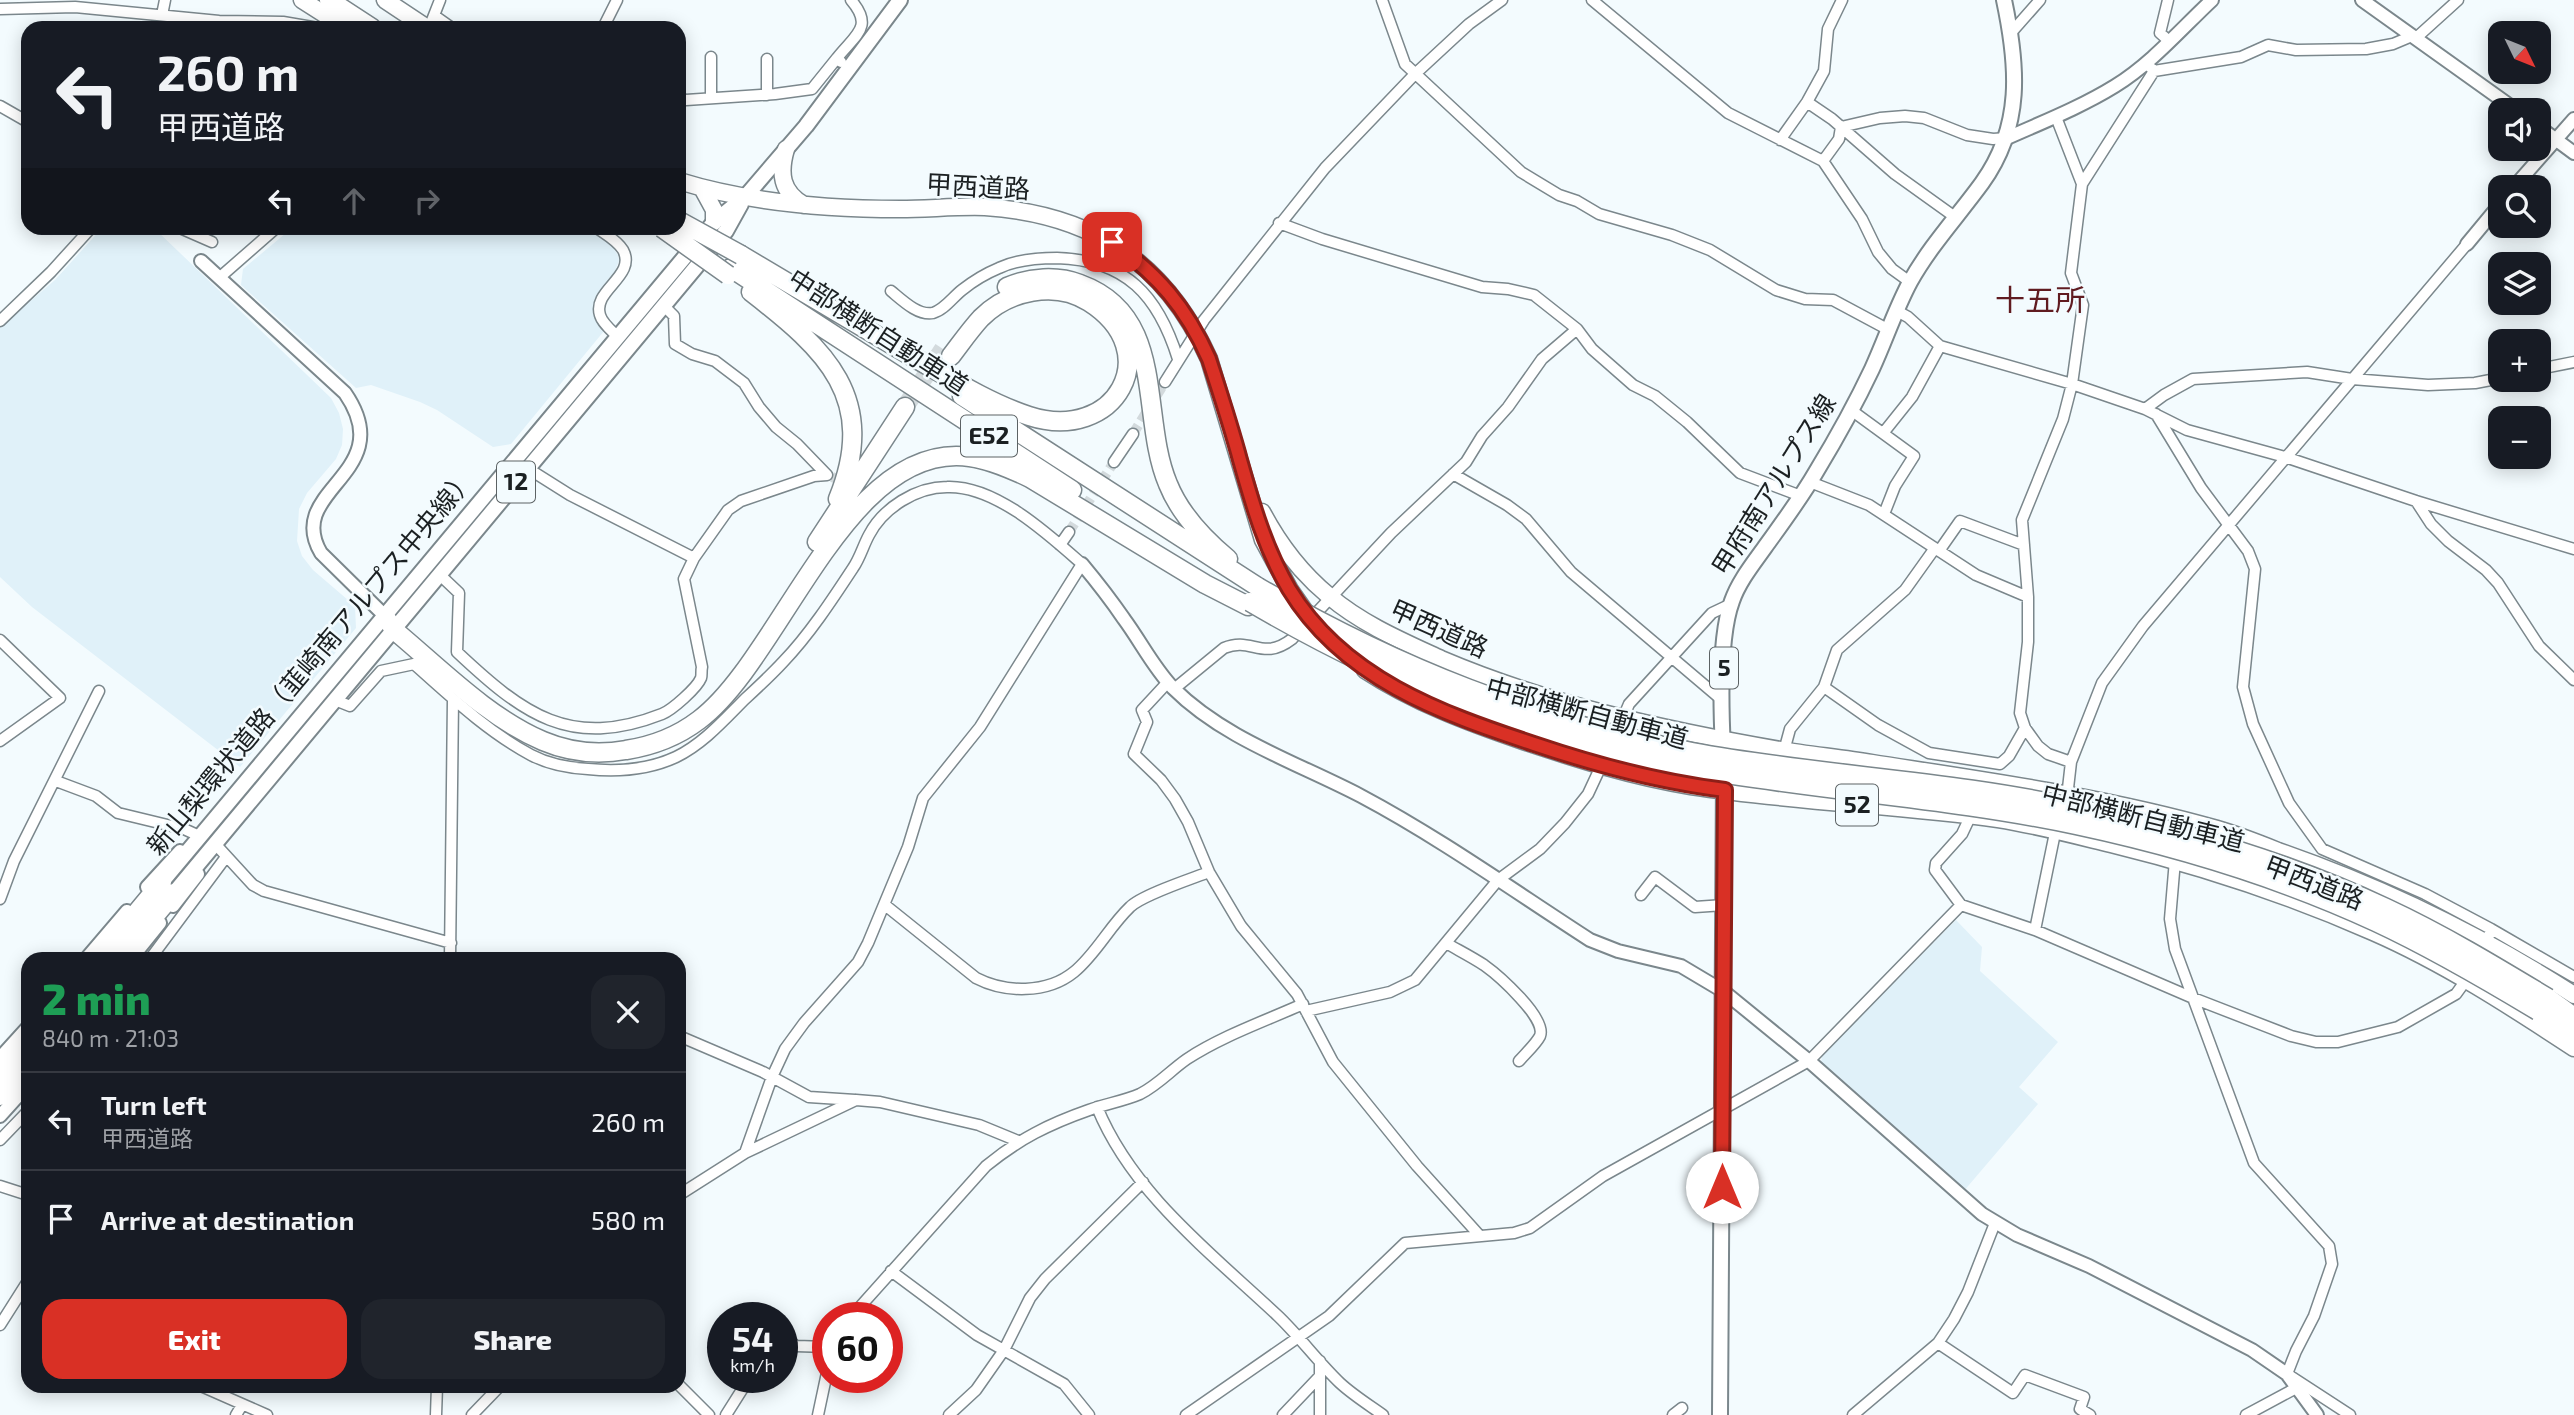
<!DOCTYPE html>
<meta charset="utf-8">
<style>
:root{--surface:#171b24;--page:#20242c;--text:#f1f3f6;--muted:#9ea1a6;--line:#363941;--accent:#d93025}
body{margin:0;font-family:"Exo 2","Noto Sans JP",sans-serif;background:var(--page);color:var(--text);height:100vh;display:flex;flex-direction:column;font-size:26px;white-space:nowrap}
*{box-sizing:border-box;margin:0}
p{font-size:23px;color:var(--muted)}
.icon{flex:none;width:38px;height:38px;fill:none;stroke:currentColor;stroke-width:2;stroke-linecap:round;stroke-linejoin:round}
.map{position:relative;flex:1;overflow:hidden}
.side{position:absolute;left:21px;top:952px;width:665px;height:441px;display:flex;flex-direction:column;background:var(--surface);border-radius:21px;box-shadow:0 4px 18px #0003}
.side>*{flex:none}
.guide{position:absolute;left:21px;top:21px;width:665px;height:214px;border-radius:21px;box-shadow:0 4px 18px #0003;background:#171b24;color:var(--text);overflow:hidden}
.needle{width:46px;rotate:133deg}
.fabs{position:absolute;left:2488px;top:21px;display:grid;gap:14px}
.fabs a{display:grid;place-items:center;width:63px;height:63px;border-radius:14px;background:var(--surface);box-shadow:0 4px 18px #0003;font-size:35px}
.speed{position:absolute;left:707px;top:1302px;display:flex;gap:14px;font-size:35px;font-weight:700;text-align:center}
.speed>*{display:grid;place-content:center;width:91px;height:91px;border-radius:50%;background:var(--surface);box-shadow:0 4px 18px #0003;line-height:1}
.speed small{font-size:18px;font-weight:400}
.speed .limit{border:10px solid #d22;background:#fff;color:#111}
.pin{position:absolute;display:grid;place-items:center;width:60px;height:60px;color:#fff;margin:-30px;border-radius:14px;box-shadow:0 4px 10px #0006}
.me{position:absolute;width:77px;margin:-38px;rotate:0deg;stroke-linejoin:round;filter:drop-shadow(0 0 5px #0008)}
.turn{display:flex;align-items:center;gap:24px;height:147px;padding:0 21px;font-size:32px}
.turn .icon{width:91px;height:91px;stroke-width:2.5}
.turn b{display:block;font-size:49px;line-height:60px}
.lanes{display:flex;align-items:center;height:66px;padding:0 21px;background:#0003;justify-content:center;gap:35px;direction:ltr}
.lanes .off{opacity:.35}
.round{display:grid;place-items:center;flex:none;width:74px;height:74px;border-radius:21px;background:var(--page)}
.headline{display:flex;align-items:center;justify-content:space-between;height:119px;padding:0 21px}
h1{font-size:42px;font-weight:800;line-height:52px;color:#1e9e55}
.primary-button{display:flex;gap:14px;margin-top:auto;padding:14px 21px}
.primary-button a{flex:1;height:80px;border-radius:21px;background:var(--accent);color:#fff;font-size:28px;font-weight:800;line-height:80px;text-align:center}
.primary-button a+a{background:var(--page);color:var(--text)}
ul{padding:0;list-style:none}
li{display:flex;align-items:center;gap:21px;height:98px;padding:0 21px;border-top:2px solid var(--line)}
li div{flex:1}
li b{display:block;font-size:26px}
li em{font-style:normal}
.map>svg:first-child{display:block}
</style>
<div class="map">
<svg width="2574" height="1415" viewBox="0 0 2574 1415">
<rect width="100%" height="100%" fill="#f3fbfe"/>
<!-- built -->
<path fill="#e0f1f9" d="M102,228h52l177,170 8,15 4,16 -1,16 -6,14 -29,34 -8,16 -2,32 5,15 11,14 42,36 1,22 -116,139 -208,-160 -32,-30v-250l55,-47z
M292,228h297l22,17 7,10 1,6 -5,12 -20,28 1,18 9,12 -93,113 -18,3 -56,-37 -17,-8 -49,-17 -15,3 -115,-103 2,-16z
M1956,920l26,27 -2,24 78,71 -39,45 19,17 -75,88 -142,-128 1,-8z"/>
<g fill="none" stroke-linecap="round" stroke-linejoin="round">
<!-- minor-tunnel -->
<path stroke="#d3dadd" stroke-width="10" stroke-dasharray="10 5" stroke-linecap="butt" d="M1133,434l32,-52
M832,477l28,11 12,13
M1069,532l45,-70"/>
<!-- motorway-tunnel -->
<path stroke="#d3dadd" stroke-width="18" stroke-dasharray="18 9" stroke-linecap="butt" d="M905,407l38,-58"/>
<defs>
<path id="minor" d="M1382,0l23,64 116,108 38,23 18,6 22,13 73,21 38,15 66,40 29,9 28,1 56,30
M1592,0l136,113 95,48 39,58 16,33 14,17 18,13
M2168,0l-8,33 9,8
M0,9l75,-2 144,14 64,1 35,6
M162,15l3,-15
M435,16l17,12
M429,28l11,-28
M603,28l14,-28
M2010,34l30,-34
M2416,38l42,-38
M711,57v41
M767,59v36
M841,62l-4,-4c19,-24 37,-31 14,-58
M2146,63l8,8 87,-14 27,-12 28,5 70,-1 27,-5 19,-8
M679,98l7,2 89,-6 37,-5 25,-31
M1807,102l25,17 63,55 60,43
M0,106l28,16
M2056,117l26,67 -11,89 12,32 -11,79 -9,35 -41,101 6,77v45l-8,71 5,15 13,18 10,8 23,8
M1780,140l27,-38 17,-31 4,-42 14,-29
M1823,161l16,-22 2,-12 39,-9 25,-2 19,2 43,17 26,4 14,-1
M2082,184l72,-113
M1279,223l43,16 160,48 26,2 26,6 43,34 15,20 41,36 22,11 32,26 53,51 61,23
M180,228l32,14
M597,228c8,6 20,12 26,22 14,26 -31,40 -23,65 2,8 12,16 18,22
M219,278l57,-50
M891,291c11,9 27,25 42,22 11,-3 20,-16 29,-23 10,-8 25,-17 37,-22 17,-8 39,-10 58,-10 69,2 101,37 121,101
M1897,311l11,6 32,29 132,38 73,25 42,21 98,27 131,44 158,48
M0,321l51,-49 40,-44
M2539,369l35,-7
M1165,382l39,-62 121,-152 90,-94 54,-50 33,-24
M2145,409l19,-14 29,-16 114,-7 45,7 76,6 47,-2 26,-5
M1851,410l63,46 -19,30 -11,28
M2156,414l45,74 47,63 7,18 -12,118 10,37 36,79 33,46 103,45 66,35 -6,19
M1884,432l28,-35 28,-51
M1114,462l19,-28
M524,466l46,29 124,63
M1453,474l54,31 19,14 45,53 151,128
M1810,482l59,23 107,70 52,22
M2416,501l15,23 17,17 38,29 12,13 41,63 35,34
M1060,545l9,-13
M1939,551l21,-30 64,24
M440,575l19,18 -2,59c66,62 113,98 205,62 10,-4 35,-26 39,-36 1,-3 0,-7 1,-11l-18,-88 10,-21 34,-48 13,-9 73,-25 13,-1 -30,-31 -21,-17 -17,-20 -15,-24 -29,-22 -23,-7 -17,-10 -1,-28 -10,-10
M0,640l60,58 -60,43
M1168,682l-26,28 5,12 -13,32 27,26 14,19 13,23 21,50 32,54 56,68 36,68 84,104 63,70
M1824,687l54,38 51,28 71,11 9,-8 16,-28
M1174,689l50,-41c28,-12 38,14 68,-9l99,-106 75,-71 16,-26 26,-29 34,-48 35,-30
M335,700l15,6 31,-35 33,-7c37,33 74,68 117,91 17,9 38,13 57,14 30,3 60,1 88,-12 27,-13 48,-37 69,-58 13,-12 26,-24 38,-37 26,-27 49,-62 70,-94 7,-10 10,-22 16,-33 14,-27 47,-48 78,-48 48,-2 101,47 135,77l-102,163 -57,71 -15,49 -40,96 -10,19 -54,61 -19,26 -13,28 -27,76
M1623,718l6,-14 83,-91 19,-9
M1784,751l6,-22 34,-42 13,-37 68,-60 30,-42
M56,781l40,15 22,17 66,16 11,5
M2067,797l4,-35 31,-79 41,-57 324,-382
M218,847l35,38 11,6 187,52
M2175,860l-5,59 5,30 79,214 75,83 3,18 -18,52 -18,35 -9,23 63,41
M1641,895l14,-18 40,30 29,-2
M0,899l14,-38 85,-170
M885,905l91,73c29,15 71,16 98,-6 22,-18 35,-45 56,-65 12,-12 61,-28 79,-35
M1961,905l-26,-35 1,-7 26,-29 8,-17
M2491,929l83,48
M2035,930l21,-102
M1446,943c12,7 26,14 38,22 14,10 63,53 56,71 -4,8 -15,18 -21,25
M150,959l76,-102
M450,959l3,-260
M1306,1011l84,-19 25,-12 83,-100 42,-31 25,-26 23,-29 14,-30
M679,1036l84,36 46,25 46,3
M1097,1107c35,86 114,146 181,209 22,21 40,46 62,67 13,12 29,22 43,32
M0,1140l28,-29
M0,1186l28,9
M679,1195l66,-42 111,-53 24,2 99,23 39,16
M891,1271l86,64 87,49 25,31
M850,1318l136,-152c33,-27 63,-42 103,-56 16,-6 35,-9 51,-16 18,-9 31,-24 47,-35 35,-23 78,-38 116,-55
M0,1325l28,-44
M782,1335l14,11 32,1
M1938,1343l75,50 12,-18 59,22 -4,12 10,6
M679,1385l30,30
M201,1386l66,29
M236,1415l6,-10
M436,1415l1,-29
M472,1415l28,-29
M726,1415l24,-38
M818,1415l10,-47
M949,1415l27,-25 28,-40 26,-52 15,-19 98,-97
M1186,1415l143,-99 76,-73 109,-10 16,-5 73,-52 206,-115 152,-156 74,25 158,68 98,38 25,6h22l60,-15 58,-33 13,-18
M1283,1415l37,-39
M1320,1415v-54
M1673,1415l9,-7
M1853,1415l85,-72 16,-24 14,-27 27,-69
M2246,1415l52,-28"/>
<path id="tertiary" d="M2362,0l154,110
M2539,127l35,26
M2007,138c36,-16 74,-31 108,-52 36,-22 66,-57 97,-86
M2514,187l60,-68
M2467,244l34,-41
M201,261l144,132c56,81 -62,96 -24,160l64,63
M1082,564c15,18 29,36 42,55 17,23 29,48 49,69 51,51 125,75 188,108 79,42 153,95 229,144l28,11 63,15 42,25 86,70 173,153 35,21 72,31 163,84 35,24 30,41
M147,887l33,-36
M173,906l25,-32
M86,959l41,-48
M131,959l29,-36
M0,1058l28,-31
M0,1116l28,-31"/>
<path id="primary" d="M1723,749c-2,-39 -4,-113 9,-148 7,-20 21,-37 33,-54 18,-25 36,-49 51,-75 20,-33 39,-67 56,-103 13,-28 23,-59 38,-87 20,-36 48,-66 72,-99 41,-57 36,-117 22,-183
M162,882l552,-660 32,-26 60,-70 94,-126
M174,893l552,-662 15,-27
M1720,1415l4,-636"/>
<path id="trunk" d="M302,0l44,28
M385,0l42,28
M786,149c-7,24 -5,43 18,56
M679,181c71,22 147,28 221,28 28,0 57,-3 85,-2 106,7 180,54 224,152l54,181 27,50 16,23
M702,188l12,22v12
M1262,512c17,32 39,61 67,84 33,28 73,45 112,63 108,46 224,71 339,91 30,5 62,8 92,13 116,18 233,34 345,66 21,6 41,14 61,22 104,36 203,84 296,144
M1365,670c49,32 102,52 158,71 54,18 111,36 168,45 102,16 205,19 307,33 38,6 76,16 113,25 90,22 178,51 262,88 71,31 137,74 201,116"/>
<path id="motorway" d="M329,0l43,28
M741,255c55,33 110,65 165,98 39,22 80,49 123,63 86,28 139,-64 60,-114 -34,-22 -81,-11 -108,16 -11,12 -20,25 -30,38
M731,268l341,222
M1007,287c23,-10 50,-12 73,-3 88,32 59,132 88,200 12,30 36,55 60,75
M751,292c75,58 128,106 87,207
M962,396l296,191
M817,542l88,-135
M385,616l9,14c47,39 93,87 149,111 26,11 55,14 83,9 26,-4 52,-14 73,-30 83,-62 148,-281 271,-263 21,3 41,12 60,21l175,106 43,22
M98,959l64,-77
M119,959l55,-66
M2548,998l26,19
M2538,1011l36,25
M0,1075l28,-31
M0,1096l28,-30"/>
</defs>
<!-- minor casing -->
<use href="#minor" stroke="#7b878c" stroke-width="13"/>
<!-- tertiary casing -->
<use href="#tertiary" stroke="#7b878c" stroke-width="16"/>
<!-- primary casing -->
<use href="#primary" stroke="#7b878c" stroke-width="18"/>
<!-- trunk casing -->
<use href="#trunk" stroke="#7b878c" stroke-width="19"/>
<!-- motorway casing -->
<use href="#motorway" stroke="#7b878c" stroke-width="21"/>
<!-- minor -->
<use href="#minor" stroke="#fff" stroke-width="10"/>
<!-- tertiary -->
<use href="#tertiary" stroke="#fff" stroke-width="12"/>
<!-- primary -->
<use href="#primary" stroke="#fff" stroke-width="14"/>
<!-- trunk -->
<use href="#trunk" stroke="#fff" stroke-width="16"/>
<!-- motorway -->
<use href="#motorway" stroke="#fff" stroke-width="18"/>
<defs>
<path id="motorway-bridge" d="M679,221l62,34
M662,228l66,47
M1258,587c140,81 274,134 434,165 128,24 260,28 387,57 103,22 212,54 307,99 56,26 109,58 162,90
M1250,602c138,81 281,139 440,166 128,23 259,30 386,57 103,22 205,53 300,97 56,26 109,57 162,89"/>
</defs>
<!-- motorway-bridge casing -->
<use href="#motorway-bridge" stroke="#7b878c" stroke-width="21" stroke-linecap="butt"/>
<!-- motorway-bridge -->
<use href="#motorway-bridge" stroke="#fff" stroke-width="18"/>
</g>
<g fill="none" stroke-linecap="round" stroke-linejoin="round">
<defs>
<path id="route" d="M1112,242c46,33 74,65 97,117 11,34 22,67 31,101 13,46 25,88 49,129 54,89 151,124 245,155 62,21 126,38 191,46l-3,397"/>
</defs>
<!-- route casing -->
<use href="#route" stroke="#8d1f18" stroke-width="18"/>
<!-- route -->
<use href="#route" stroke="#d93025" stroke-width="12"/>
</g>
<g text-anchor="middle" stroke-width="5" stroke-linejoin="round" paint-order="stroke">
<!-- shield labels -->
<g fill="#f3fbfe" stroke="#5c6264" stroke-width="2">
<rect x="961" y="415.5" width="56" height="41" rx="5"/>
<rect x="497" y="461.5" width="38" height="41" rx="5"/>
<rect x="1710" y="647.5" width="28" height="41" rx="5"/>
<rect x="1836" y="784.5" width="42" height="41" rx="5"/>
</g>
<g font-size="24" font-weight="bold" fill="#1b2022">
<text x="989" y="444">E52</text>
<text x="516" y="490">12</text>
<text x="1724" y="676">5</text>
<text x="1857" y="813">52</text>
</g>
<!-- street labels -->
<g font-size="26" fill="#1b2022" stroke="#f3fbfe">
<text transform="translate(978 187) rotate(3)" y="9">甲西道路</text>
<text transform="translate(878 332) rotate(33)" y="9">中部横断自動車道</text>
<text transform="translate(1774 485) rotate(-58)" y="9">甲府南アルプス線</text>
<text transform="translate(1439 629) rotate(24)" y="9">甲西道路</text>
<text transform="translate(311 662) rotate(-50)" y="9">新山梨環状道路（韮崎南アルプス中央線）</text>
<text transform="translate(1587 713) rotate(15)" y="9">中部横断自動車道</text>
<text transform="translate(2143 818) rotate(14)" y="9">中部横断自動車道</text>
<text transform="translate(2314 883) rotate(21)" y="9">甲西道路</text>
</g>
<!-- quarter labels -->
<g font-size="30" fill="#601b20" stroke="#f3fbfe">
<text x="2040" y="311">十五所</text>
</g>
</g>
</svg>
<div class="fabs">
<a><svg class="needle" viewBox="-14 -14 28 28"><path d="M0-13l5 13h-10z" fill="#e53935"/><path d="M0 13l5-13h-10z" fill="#9ea1a6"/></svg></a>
<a><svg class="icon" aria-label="sound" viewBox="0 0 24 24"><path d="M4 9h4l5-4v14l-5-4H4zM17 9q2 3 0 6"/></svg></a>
<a><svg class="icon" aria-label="search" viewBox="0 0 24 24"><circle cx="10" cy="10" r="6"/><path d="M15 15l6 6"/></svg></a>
<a><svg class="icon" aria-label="layers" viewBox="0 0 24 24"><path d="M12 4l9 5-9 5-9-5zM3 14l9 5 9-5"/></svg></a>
<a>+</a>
<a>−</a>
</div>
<div class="speed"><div>54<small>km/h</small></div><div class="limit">60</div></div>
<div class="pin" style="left:1112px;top:242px;background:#d93025"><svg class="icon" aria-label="arrive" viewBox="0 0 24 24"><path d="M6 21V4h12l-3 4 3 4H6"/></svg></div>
<svg class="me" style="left:1722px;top:1187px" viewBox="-20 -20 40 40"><circle r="19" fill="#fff"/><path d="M0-13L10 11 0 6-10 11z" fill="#d93025"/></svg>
<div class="guide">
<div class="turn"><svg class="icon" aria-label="left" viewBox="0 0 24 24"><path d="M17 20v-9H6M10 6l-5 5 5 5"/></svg><div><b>260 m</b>甲西道路</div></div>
<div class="lanes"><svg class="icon" aria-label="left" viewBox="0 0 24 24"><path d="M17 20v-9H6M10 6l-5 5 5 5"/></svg><svg class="icon off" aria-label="ahead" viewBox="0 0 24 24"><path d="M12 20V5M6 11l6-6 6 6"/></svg><svg class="icon off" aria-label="right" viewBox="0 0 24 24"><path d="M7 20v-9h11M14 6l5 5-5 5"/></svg></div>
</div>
<section class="side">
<div class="headline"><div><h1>2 min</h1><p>840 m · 21:03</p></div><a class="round"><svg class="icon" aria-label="close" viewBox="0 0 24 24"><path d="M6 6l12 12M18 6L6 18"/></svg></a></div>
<ul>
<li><svg class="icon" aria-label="left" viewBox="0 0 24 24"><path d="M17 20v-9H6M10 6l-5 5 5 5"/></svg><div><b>Turn left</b><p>甲西道路</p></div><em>260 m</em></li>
<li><svg class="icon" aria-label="arrive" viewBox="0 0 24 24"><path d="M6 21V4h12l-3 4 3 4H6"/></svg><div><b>Arrive at destination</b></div><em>580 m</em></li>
</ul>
<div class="primary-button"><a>Exit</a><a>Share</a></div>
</section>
</div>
